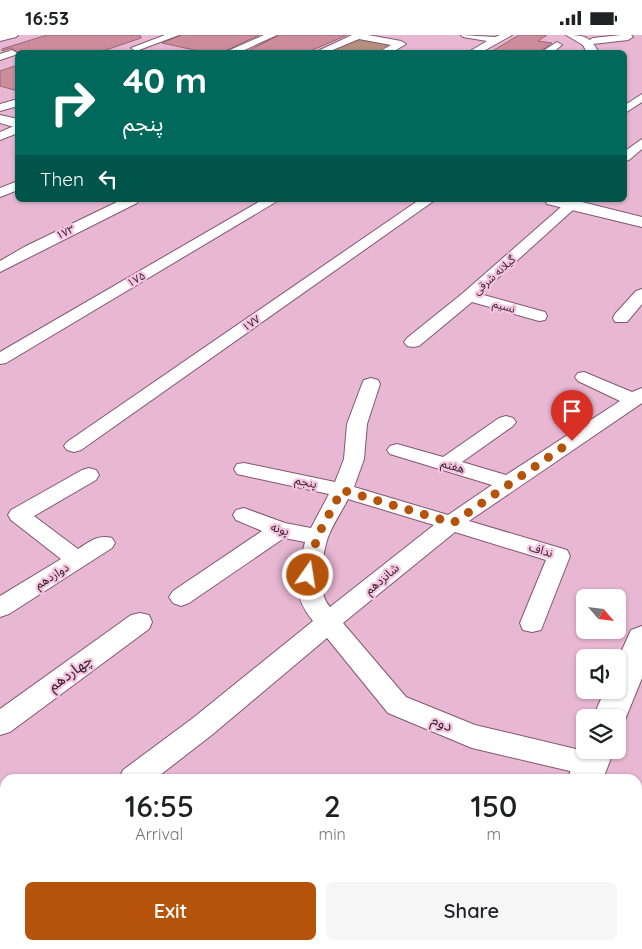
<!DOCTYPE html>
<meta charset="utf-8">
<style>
:root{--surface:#fff;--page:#f6f6f6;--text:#202124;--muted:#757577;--accent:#b45309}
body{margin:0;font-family:Quicksand,"Noto Sans Arabic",sans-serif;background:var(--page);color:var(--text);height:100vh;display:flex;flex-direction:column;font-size:19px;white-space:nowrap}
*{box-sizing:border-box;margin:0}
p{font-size:16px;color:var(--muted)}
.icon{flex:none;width:28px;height:28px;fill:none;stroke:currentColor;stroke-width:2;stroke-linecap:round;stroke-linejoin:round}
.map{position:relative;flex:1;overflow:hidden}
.sheet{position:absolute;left:0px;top:739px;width:642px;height:176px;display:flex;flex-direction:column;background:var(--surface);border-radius:15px 15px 0 0;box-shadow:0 1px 4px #0004}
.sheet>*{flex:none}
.hud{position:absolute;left:15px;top:15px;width:612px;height:152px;border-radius:8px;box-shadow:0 1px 4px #0004;background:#00695c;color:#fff;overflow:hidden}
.needle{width:32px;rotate:118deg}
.buttons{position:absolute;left:576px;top:554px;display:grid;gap:10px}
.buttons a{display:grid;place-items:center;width:50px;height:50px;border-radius:8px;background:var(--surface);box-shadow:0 1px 4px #0004;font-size:25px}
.pin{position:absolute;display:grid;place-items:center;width:42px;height:42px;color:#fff;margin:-51px -21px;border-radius:50% 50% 50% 0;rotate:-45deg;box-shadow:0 0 5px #0007}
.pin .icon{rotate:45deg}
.me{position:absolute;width:55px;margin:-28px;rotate:13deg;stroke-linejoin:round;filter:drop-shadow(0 0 4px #0008)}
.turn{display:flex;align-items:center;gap:18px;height:105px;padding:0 25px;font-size:22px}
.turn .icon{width:65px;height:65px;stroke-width:2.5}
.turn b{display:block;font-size:35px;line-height:42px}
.then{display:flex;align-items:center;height:48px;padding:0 25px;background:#0003;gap:10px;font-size:19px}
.eta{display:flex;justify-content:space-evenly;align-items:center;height:85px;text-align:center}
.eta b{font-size:30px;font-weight:600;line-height:35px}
.action{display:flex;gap:10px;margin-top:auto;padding:10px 25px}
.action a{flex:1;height:58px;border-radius:8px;background:var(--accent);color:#fff;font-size:20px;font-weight:600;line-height:58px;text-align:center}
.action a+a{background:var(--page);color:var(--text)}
.status{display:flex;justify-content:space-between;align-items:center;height:35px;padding:0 25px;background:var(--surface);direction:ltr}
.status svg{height:14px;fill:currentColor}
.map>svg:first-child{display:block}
</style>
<div class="status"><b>16:53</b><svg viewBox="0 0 49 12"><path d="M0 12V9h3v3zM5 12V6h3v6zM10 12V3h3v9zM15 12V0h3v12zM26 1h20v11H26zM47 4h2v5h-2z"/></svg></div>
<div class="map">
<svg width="642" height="914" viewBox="0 0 642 914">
<rect width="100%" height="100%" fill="#e8b7d3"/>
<!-- green -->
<path fill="#b68f7f" d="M359,3l34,6 -18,8h-29l-15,-2z"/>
<!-- building -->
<path fill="#cd8c9b" stroke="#986571" d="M47,0h93l1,3 -44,15h-78l-8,-5 -9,3v-2z
M181,0h78l-38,18h-13l-46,-10z
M279,0h68l-41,18h-62z
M519,0h28l-9,6 14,2 -14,10h-49z
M18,30v26l-18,-5v-15z"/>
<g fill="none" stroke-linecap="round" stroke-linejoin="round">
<defs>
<path id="minor" d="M165,0h14l-40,15 -3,1 -5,-3z
M264,0h13l-39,18h-15z
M352,0h16l33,6 5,3 -15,9h-14l14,-8 -32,-6 -31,13h-6l-2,-2z
M461,0l34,2 5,-2h12l-32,18h-13l20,-12 -24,-4z
M621,0h10l2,2 -5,3 -35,4 -5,-3 5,-3z
M557,7l5,3 -10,8h-12z
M12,15l5,3 -2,2 -15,5v-6z
M642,59v8l-17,11v-8z
M18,64v7l-18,5v-7z
M14,91l4,1v6l-18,7v-8z
M642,104v10l-13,11 -4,1v-10z
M18,146v9l-18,7v-9z
M121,165h18l-2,3 -137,69v-11l24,-14z
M262,165h17l-273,163 -6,1v-12z
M419,165h16l-354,250 -7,2 -7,-2 -3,-4 3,-4z
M569,165h15l-104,94 65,18 2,4 -2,4 -6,1 -67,-19 -53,44 -6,1 -6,-1 -3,-4 3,-4 56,-45z
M642,254v15l-15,18h-12l-2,-4 2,-4 21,-23z
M584,337l48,20 10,-4v15l-173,118 98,29 3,6 -29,74 -9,2 -9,-2 -3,-7 26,-63 -91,-28 -112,91 63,74 69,28 126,30 4,9 -4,9 -10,3 -119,-28 -84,-35 -61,-75 -114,96 -58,45h-36l4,-9 70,-52 120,-97c-23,-28 -16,-46 -8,-79l-21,-4 -95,65 -8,3 -8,-3 -4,-6 4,-6 89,-60 -26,-11 -3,-5 3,-5 8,-2 41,15 26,5 18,-34 -92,-20 -3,-5 3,-5 7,-1 91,19 9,-23 3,-35 15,-40 2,-4 7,-2 7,2 2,4 -13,40 -3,35 -10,28 94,28 44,-30 -102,-31 -3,-4 3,-4 7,-2 46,13 56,-39 7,-2 7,2 3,4 -3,4 -51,36 44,13 114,-74 -42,-20 -3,-4 3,-4zM348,464l86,26 -104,82c-14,-15 -8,-51 -2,-70 5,-13 14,-26 20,-38z
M89,433l7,2 3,5 -3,5 -62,36 44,33c11,-7 20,-15 34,-11l3,5 -3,5 -103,66 -9,3v-21l61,-37 -50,-39 -3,-5 3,-5 71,-40z
M140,578l9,2 3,7 -3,7 -139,103 -10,3v-26l131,-94z
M179,910h35l-2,4h-35z"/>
<path id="major" d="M0,0h18l-2,2 -16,4z
M566,0c18,0 24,1 33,18h-12l-4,-8z
M0,80l18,4v9l-18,-5z
M545,165h29l68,17v10l-95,-23z
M642,591v52l-20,49 -4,1v-11h-25l12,-27h13v-31l13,-29z
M585,705v10h29l-11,29h-36z
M0,847l5,2v38l-5,-2z
M5,889v21h20l-2,4h-23v-23z
M70,910h48l2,4h-49z
M478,910h42l-1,4h-43z"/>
</defs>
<!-- minor casing -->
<use href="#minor" stroke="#825770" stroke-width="2"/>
<!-- major casing -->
<use href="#major" stroke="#825770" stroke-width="2"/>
<!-- minor -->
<use href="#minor" fill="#fff" fill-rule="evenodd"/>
<!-- major -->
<use href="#major" fill="#fff" fill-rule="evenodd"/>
</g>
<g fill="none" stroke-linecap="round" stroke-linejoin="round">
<!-- route -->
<path stroke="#b45309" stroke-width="9" stroke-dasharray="0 16.2" d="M308,540l9,-38 25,-47 111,33 119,-82"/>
</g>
<g text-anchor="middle" stroke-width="4.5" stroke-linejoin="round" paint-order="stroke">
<!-- far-street labels -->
<g font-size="11" fill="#35222d" stroke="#f6c4e0">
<text transform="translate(65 197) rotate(-25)" y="4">۱۷۳</text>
<text transform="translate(494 240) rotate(-42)" y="4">گیلانه شرقی</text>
<text transform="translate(136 244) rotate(-30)" y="4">۱۷۵</text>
<text transform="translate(504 271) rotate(16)" y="4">نسیم</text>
<text transform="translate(251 288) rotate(-35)" y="4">۱۷۷</text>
</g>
<!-- street labels -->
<g font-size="12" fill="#35222d" stroke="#f6c4e0">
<text transform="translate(453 431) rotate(16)" y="4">هفتم</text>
<text transform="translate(306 447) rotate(12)" y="4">پنجم</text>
<text transform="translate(280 494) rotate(17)" y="4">پونه</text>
<text transform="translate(541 515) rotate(17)" y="4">نداف</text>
<text transform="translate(52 541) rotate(-32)" y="4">دوازدهم</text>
<text transform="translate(382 544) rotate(-40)" y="4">شانزدهم</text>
</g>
<!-- near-street labels -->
<g font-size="15" fill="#35222d" stroke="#f6c4e0">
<text transform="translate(70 638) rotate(-36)" y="5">چهاردهم</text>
<text transform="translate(442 688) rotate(23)" y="5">دوم</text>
</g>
</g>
</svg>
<div class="buttons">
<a><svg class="needle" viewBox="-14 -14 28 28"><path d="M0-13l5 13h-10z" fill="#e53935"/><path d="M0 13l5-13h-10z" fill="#757577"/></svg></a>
<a><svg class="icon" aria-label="sound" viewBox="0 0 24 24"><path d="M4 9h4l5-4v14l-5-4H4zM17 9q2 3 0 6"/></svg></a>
<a><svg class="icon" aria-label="layers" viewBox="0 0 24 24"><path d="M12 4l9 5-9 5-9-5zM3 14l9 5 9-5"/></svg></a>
</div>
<div class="pin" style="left:572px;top:406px;background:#d93025"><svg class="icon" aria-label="arrive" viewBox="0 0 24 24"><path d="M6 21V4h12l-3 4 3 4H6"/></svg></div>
<svg class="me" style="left:308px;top:540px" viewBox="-20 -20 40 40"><circle r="17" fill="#b45309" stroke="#fff" stroke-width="3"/><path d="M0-11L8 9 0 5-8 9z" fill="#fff"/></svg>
<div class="hud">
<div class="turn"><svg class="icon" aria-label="right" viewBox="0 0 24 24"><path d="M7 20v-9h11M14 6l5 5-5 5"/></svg><div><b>40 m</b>پنجم</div></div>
<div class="then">Then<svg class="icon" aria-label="left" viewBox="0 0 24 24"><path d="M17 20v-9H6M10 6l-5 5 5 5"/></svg></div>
</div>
<section class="sheet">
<div class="eta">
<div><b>16:55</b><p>Arrival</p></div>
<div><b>2</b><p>min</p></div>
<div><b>150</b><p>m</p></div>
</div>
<div class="action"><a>Exit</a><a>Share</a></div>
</section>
</div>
